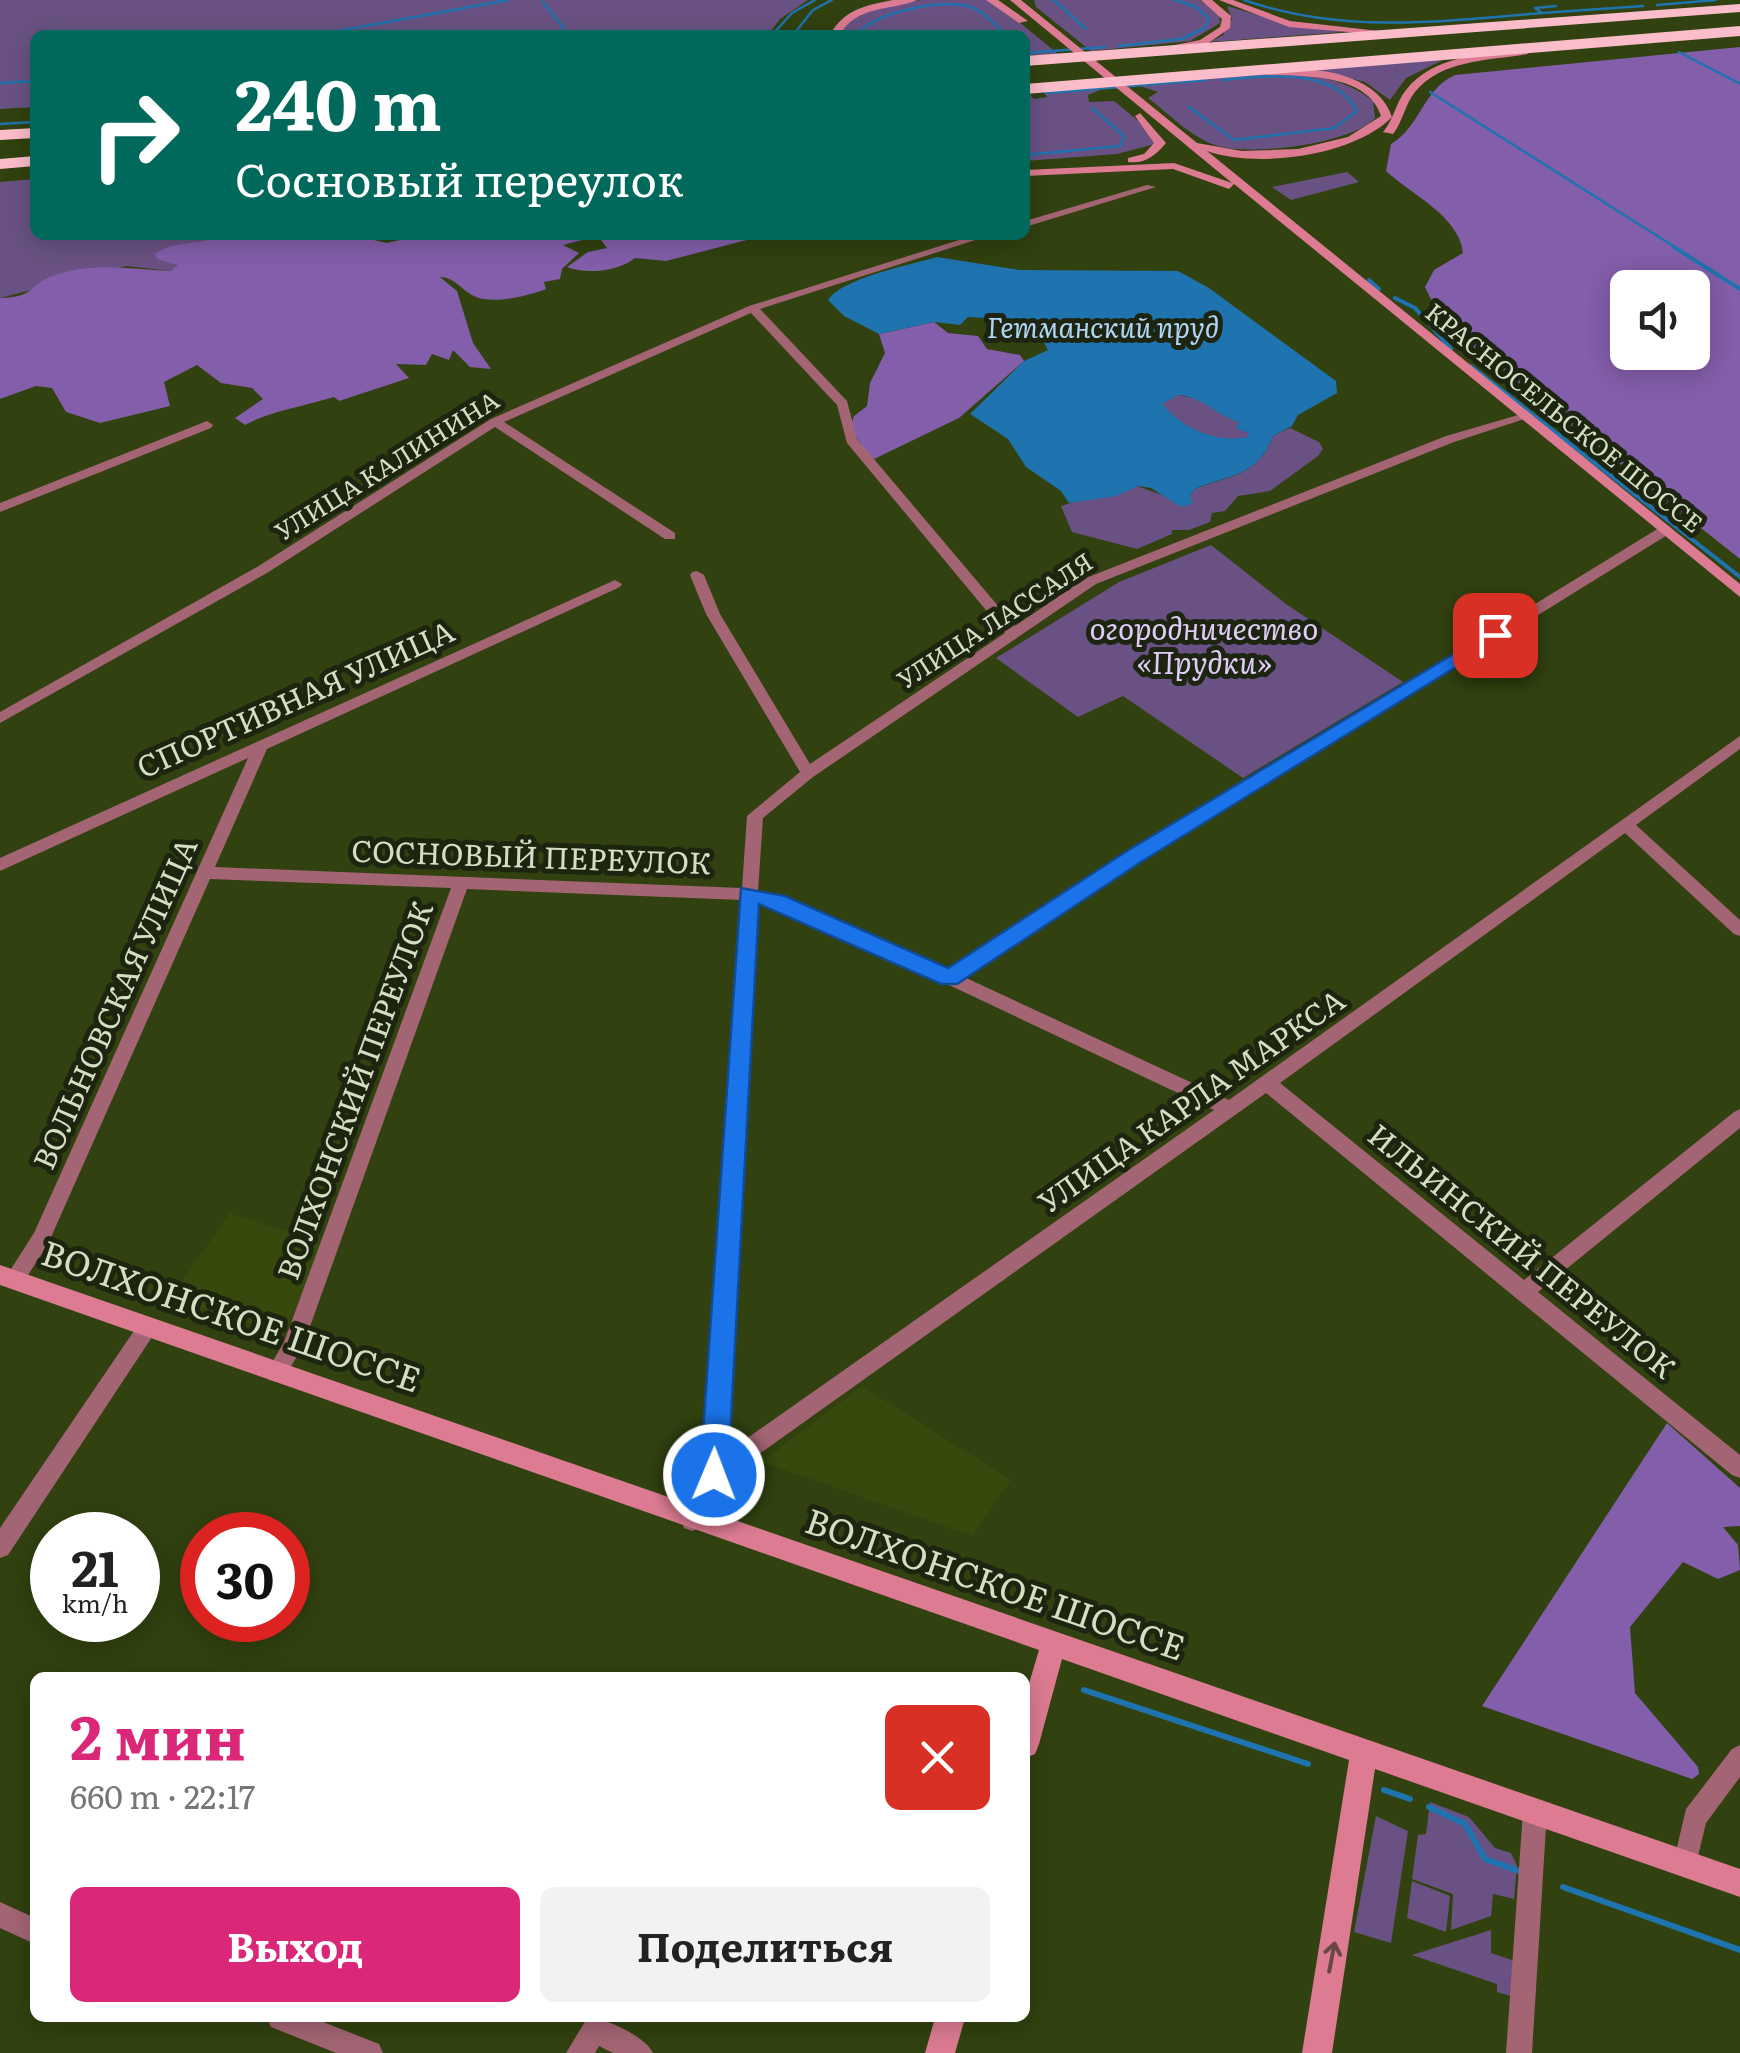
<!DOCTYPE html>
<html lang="ru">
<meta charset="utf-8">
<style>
:root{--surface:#fff;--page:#f2f2f2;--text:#222;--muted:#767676;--accent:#db2777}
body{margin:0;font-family:Literata,serif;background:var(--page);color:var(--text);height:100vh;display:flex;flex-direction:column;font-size:38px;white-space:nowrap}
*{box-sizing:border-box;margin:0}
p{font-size:32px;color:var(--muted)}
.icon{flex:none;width:55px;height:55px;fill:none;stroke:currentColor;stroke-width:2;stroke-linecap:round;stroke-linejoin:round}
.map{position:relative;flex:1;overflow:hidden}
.side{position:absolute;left:30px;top:1672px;width:1000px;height:350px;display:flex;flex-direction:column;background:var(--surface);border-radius:15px;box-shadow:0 5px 25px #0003}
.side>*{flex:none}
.top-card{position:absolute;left:30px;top:30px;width:1000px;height:210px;border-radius:15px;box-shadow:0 5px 25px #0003;background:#00695c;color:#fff;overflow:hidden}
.controls{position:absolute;left:1610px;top:270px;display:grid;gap:20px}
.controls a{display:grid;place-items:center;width:100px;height:100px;border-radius:15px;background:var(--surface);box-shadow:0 5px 25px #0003;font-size:50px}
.speed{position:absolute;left:30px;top:1512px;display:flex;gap:20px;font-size:50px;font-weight:700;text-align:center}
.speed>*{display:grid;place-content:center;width:130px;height:130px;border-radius:50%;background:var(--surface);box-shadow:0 5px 25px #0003;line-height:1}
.speed small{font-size:25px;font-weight:400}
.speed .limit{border:15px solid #d22;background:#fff;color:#111}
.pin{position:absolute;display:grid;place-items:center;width:85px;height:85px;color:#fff;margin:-42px;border-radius:20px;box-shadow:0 5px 15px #0006}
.me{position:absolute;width:110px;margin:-55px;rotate:1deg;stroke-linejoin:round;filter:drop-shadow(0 0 8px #0008)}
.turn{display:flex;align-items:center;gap:35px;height:210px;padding:0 40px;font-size:45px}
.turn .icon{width:130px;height:130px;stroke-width:2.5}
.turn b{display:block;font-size:70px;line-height:85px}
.round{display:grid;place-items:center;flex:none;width:105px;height:105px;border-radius:15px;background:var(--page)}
.overview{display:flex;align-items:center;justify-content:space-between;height:170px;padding:0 40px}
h1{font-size:60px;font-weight:700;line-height:75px;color:var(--accent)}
.primary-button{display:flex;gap:20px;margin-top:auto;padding:20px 40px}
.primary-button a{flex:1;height:115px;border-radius:15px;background:var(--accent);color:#fff;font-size:40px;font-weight:700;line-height:115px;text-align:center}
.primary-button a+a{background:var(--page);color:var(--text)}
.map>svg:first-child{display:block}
</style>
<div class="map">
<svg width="1740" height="2053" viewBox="0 0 1740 2053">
<rect width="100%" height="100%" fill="#31410f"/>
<!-- built -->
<path fill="#37490d" d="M229,1213l97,31 -43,91 -112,-37z
M862,1386l149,94 -38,56 -211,-74z"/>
<!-- green -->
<path fill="#695283" d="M0,0h808l-28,19 -12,16h-733v72l-35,2z
M921,0h65l14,6 58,48 -33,2v-21l-184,-3c17,-26 52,-28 80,-32z
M1034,0h166l19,14 1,9 -30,18 -99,10 -55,-44z
M1227,6l54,16 61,10 -132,10 13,-7 9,-16z
M1447,58l-41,20 -16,22 -25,-18 -51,-13z
M1246,74c45,0 91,-3 127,27l2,17c-24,26 -123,38 -157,28 -25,-7 -49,-32 -70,-48l10,-6 -27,-9z
M1095,86l5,4 -12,5 1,7 25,-1 28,23 13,20 -38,10 -92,7v-70l9,8 13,-2 -5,-7z
M1347,172l12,10 -68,18 -19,-13z
M35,179v56h204l-70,11 -14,7 24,12 -8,6 -45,-5 -126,32v-116z
M1178,395l29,6 32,21 -2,6 11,5v4c-34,7 -65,-9 -87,-33z
M1290,428l29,14 4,7 -5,7 -48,35 -32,5 -13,15 -13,2 -2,9 -21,8h-17v4l-35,15 -65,-17 -11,-26c26,-9 52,-9 76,-20l36,13 17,-3 5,-7c36,-14 64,-14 78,-53z
M1211,545l75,59 117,78 -160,96 -120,-82 -45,21 -82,-59 123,-76z
M1430,1802l39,15 26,31 16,5 6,13 -3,33 -21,-5 -2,22 -40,14 2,-36 -41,-15 6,-44 8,-1z
M1376,1816l32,15 -17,112 -37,-11z
M1412,1881l38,15 -4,36 -39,-14z
M1491,1930v23l24,8 -1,36 -17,-5v-8l-85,-29z"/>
<!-- forest -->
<path fill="#835eaa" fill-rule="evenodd" d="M1740,47v512l-298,-237 -17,-35 9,-17 29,-17c-4,-37 -51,-58 -77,-82l5,-27c30,-18 32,-55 64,-69zM1628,288h64v64h-64z
M239,235h113l35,8 33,-8h346l-100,26 -31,-3c-15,13 -49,17 -68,9l21,-15 19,-4 -9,-12 -35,9 16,8 -17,16 -2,10 -16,3 2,7c-18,7 -54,16 -72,7 -13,-6 -18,-18 -34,-19l17,14 16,52 18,26 -21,-2 -17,-17 -4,10 -17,-6 -6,11 -30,-1 13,14 -70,23 -5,-4c-32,10 -61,13 -89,28l-10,-7 28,-19 -11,-11 -31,-5 -24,-18 -33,17 6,24 -70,17 -34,-11 -14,-24 -16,-2 -36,13v-101c36,-1 27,-12 50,-21 40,-16 80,-8 121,-6l7,-6 -21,-6 -2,-6 14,-7z
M934,322l14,11 30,3 9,13 33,6 4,6 -65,57 -87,42 -22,-32 4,-12 13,-10 3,-23 15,-30 -6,-19z
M1667,1423l73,65v38l-17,1 15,18 2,25 -22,9 -35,-17 -53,65 5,66 63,74 1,7 -7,5 -210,-73z"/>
<!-- water -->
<path fill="#1f73ae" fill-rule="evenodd" d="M937,257l82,13 159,1 31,17 127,93 1,12 -39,22 -6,11 -19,10c-15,40 -41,38 -78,53l-5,7 2,8 -11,3 -30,-19 -13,-2 -22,10 -47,7 -8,-12 -35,-24 -18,-28 -38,-25 54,-53 24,-11 -7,-13 -56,-19 -17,-1 -8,8 -26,-3 -55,12 -35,-18 -16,-16c14,-22 82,-35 109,-43zM1178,395c26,2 40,22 61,27l-3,6 12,5v4c-34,6 -64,-8 -86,-33z"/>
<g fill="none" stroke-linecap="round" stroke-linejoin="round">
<!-- stream-far2 -->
<path stroke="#1f73ae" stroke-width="2.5" d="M1054,0l32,29
M1244,0c98,34 196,22 298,13
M543,2l26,33
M1657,5l59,-5
M1556,6l-21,2 7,5 101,-7
M316,35l192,-35
M772,35l20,-22 23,-13
M793,35l20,-25 19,-10
M856,35c22,-24 81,-35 112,-29 15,4 27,19 38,29
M1119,46l62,-7 24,-11 4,-9 -13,-12 -21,-7
M1679,52l61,32
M1025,53l80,-6
M0,83l35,-2
M1430,92l248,157
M1046,93l160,-13
M1025,95h5
M1189,107l45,33 100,-12 23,-17c-23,-45 -93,-35 -135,-31
M0,124l35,-2
M1025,155l95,-9 4,-10 -32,-28"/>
<!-- stream-far1 -->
<path stroke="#1f73ae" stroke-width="4" d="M1674,247l66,42
M1369,280l10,9
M1395,298l20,10 36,41
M1471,366l269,211"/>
<!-- stream -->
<path stroke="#1f73ae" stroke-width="6" d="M1084,1690l224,74
M1384,1790l26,9
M1429,1807l36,17 20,35 34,12
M1563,1887l177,63"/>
<!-- street -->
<path fill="#a36573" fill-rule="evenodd" d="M1147,185l9,2 -131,40v-6z
M975,235h16l-231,74 87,92 10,38 158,187 71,-48 360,-142 79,-23 6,4 -77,25 -358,142 -283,193 -50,41 -5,73 99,37 91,42 180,-117 531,-325h10v6l-529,327 -176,116 265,123 511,-364v13l-104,76 104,95v16l-6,-2 -109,-101 -345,250 244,197 210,-168 6,-3v19l-202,164 202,163v23l-8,-3 -466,-382 -518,369 -26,20 -22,46 -8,3 -8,-3 -3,-8 22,-46 39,-574 -275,-11 -164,457 -20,34 -7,2 -7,-2 -3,-7 18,-31 167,-454 -241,-9 -162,365 -27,42 -7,3 -7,-3 -3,-6 30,-47 214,-475 -248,113v-13l615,-278 7,4 -2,3 -353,162 -52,118 527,21 5,-72 53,-44 -94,-158 -16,-39 2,-3 5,-1 7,4 16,39 90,150 195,-131 -158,-190 -10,-38 -86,-92 -247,109 171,111v6h-10l-170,-112 -228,146 -267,150v-11l257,-145 234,-148 258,-113zM758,904l87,32 369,174 -488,343z
M207,421l6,4 -2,3 -211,84v-9z
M147,1319l7,3 3,6 -3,6 -146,221 -8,3v-30l140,-206z
M1740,1745v32l-34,46 -12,50 -9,3 -9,-3 -3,-9 13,-55 46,-60z
M1535,1799l9,3 3,9 -15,242h-26l17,-242 3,-9z
M0,1902l35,16v26l-35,-16z
M267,2018h46l66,26 4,9h-47l-65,-26z
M591,2018c17,1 56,20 62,35h-40l-14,-7 -4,7h-29l20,-33z"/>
<!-- secondary -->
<path fill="#dc7b92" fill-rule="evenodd" d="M893,0h24c-26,11 -61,5 -77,35h-10c13,-25 36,-30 63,-35z
M986,0h12l30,21 -9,2z
M1010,0h11l176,143 45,8 56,-2 50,-12 33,-21c-13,-42 -77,-40 -114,-41l-5,-3 1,-2c42,-5 114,0 129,47 -38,39 -135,52 -185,34l533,433v13l-506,-413 -5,5 -56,-20 -148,7v-6l149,-7 58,20z
M1201,0h11l19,16 -1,12 -23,16 -37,6v-4l30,-6 20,-13 2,-8z
M1219,0h14l57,21 98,11 -5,3 -94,-8z
M1524,49l4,5c-38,7 -86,5 -113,38 -10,12 -12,29 -22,42l-10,-2c11,-13 13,-30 23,-42 27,-35 78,-36 118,-41z
M1140,113l26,30c-11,13 -21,21 -38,19v-4l16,-4 10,-11 -19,-27z
M0,1265l1740,604v28l-365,-128 -43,284h-30l47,-293 -287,-101 -23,85 -4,10 -10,4v-61l14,-47 -1039,-365z
M935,2018h30l-10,35h-30z"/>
<!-- highway -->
<path fill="#fbbdca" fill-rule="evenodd" d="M1740,4v8l-715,54v-10z
M1740,26v10l-715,58v-10z
M35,128v10l-35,2v-10z
M35,156v10l-35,3v-10z"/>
</g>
<!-- one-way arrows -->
<defs><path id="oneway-shaft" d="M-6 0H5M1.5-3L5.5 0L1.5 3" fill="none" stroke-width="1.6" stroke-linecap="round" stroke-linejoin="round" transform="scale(2.5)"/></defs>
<use stroke="#694744" href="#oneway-shaft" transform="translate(1332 1957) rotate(-79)"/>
<!-- route -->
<path fill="#1a73e8" stroke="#114b97" stroke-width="2.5" d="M1495,629l9,6 -3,4 -360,223 -184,122h-16l-182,-80 -31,571 -4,10 -10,4 -10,-4 -4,-10 41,-587 44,8 163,72 179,-117z"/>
<g text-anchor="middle" stroke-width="10" stroke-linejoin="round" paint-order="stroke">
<!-- far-street labels -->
<g font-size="25" fill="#d3dec3" stroke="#1d2510">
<text transform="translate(1564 418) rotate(39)" y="9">КРАСНОСЕЛЬСКОЕ ШОССЕ</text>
<text transform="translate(387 466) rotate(-32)" y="9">УЛИЦА КАЛИНИНА</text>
<text transform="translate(995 621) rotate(-33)" y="9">УЛИЦА ЛАССАЛЯ</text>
</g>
<!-- far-water labels -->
<g font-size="28" font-style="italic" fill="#afd4f5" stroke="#1d2510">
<text x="1103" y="338">Гетманский пруд</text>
</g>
<!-- park labels -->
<g font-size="30" font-style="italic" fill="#dfccf6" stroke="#1d2510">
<text x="1204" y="640">огородничество<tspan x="1204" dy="34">«Прудки»</tspan></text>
</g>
<!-- street labels -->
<g font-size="30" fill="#d3dec3" stroke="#1d2510">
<text transform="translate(296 700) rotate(-24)" y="10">СПОРТИВНАЯ УЛИЦА</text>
<text transform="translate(531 858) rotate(2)" y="10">СОСНОВЫЙ ПЕРЕУЛОК</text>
<text transform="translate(116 1004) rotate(-66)" y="10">ВОЛЬНОВСКАЯ УЛИЦА</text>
<text transform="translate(356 1091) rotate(-70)" y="10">ВОЛХОНСКИЙ ПЕРЕУЛОК</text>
<text transform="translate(1192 1102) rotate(-35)" y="10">УЛИЦА КАРЛА МАРКСА</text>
<text transform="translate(1521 1252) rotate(39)" y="10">ИЛЬИНСКИЙ ПЕРЕУЛОК</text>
</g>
<!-- near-street labels -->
<g font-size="35" fill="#d3dec3" stroke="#1d2510">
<text transform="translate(231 1317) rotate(19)" y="12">ВОЛХОНСКОЕ ШОССЕ</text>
<text transform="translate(995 1585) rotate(19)" y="12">ВОЛХОНСКОЕ ШОССЕ</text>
</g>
</g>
</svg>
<div class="controls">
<a><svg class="icon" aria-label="sound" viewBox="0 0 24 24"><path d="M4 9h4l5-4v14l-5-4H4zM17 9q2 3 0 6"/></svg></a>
</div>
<div class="speed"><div>21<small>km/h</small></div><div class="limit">30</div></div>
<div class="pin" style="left:1495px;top:635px;background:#d93025"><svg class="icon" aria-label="arrive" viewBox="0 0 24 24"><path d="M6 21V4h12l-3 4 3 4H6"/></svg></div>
<svg class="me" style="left:714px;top:1475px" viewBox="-20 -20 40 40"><circle r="17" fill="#1a73e8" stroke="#fff" stroke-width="3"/><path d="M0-11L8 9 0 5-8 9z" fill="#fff"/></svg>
<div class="top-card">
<div class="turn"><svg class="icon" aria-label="right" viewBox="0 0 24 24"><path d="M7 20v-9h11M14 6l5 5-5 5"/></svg><div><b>240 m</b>Сосновый переулок</div></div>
</div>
<section class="side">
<div class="overview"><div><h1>2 мин</h1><p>660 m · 22:17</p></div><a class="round" style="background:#d93025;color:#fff"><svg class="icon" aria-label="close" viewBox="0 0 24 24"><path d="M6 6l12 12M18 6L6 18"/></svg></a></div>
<div class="primary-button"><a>Выход</a><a>Поделиться</a></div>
</section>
</div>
